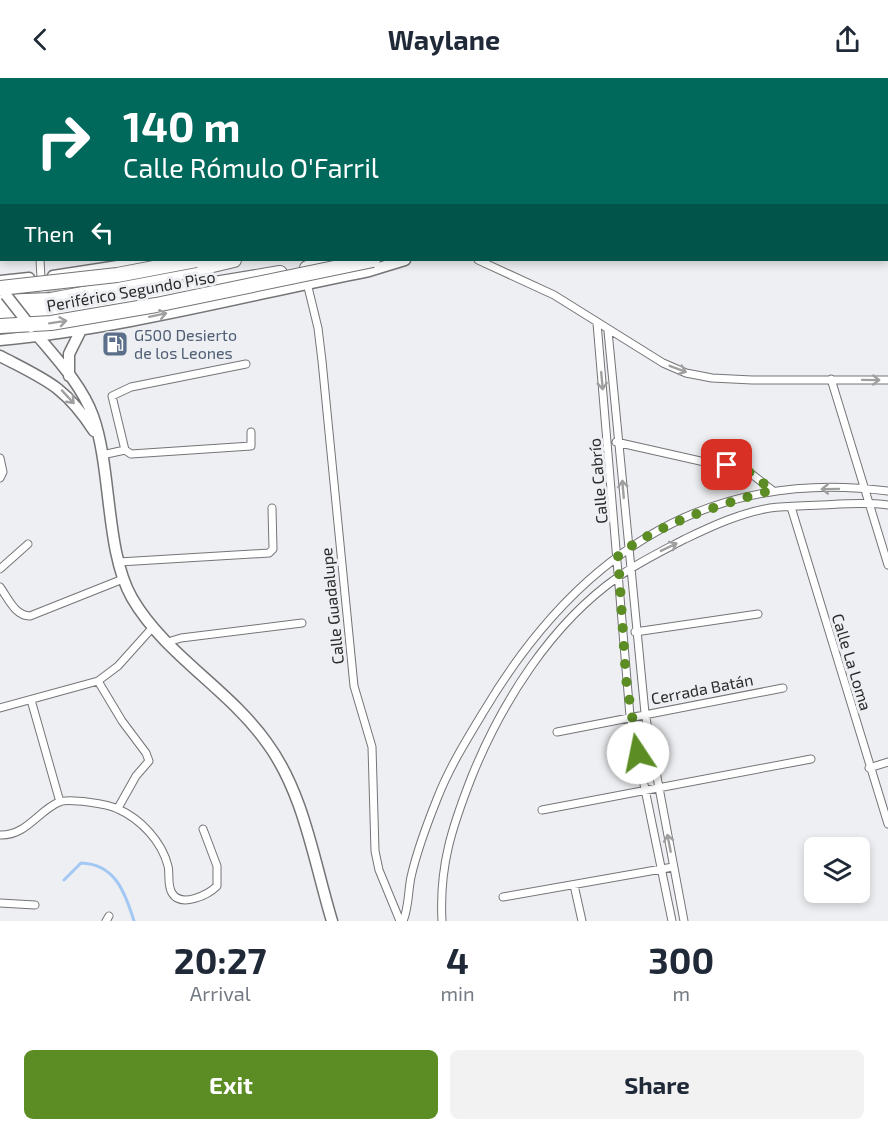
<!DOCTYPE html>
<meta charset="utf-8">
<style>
:root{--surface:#fff;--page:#f2f2f3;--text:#1f2937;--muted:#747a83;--accent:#5b8d24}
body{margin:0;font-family:"Exo 2",sans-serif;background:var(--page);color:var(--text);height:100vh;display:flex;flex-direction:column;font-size:22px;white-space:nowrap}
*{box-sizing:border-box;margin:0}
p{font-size:20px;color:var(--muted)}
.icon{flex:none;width:33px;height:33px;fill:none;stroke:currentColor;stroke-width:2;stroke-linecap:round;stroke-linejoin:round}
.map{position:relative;height:843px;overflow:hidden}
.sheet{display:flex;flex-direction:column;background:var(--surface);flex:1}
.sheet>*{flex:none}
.guide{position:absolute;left:0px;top:0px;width:888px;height:183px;box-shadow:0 3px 9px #0003;background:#00695c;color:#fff;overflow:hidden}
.fabs{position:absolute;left:804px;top:759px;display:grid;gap:12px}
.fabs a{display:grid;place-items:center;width:66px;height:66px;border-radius:9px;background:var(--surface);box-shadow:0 3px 9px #0003;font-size:30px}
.pin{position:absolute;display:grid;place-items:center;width:51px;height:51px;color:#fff;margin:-26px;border-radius:12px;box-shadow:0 3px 9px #0006}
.me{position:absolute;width:66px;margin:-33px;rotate:349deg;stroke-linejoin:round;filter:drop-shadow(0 0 4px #0008)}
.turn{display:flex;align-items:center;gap:21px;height:126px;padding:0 24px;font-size:27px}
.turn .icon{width:78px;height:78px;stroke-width:2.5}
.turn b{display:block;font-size:42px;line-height:51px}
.then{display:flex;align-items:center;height:57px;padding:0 24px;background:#0003;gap:12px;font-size:22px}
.eta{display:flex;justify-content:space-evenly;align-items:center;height:102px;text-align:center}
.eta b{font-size:36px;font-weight:700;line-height:42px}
.button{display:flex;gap:12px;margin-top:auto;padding:12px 24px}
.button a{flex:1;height:69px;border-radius:9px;background:var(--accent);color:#fff;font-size:24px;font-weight:700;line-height:69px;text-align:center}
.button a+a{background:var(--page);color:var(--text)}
header{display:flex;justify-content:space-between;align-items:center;height:78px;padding:0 24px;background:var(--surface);font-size:27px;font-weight:700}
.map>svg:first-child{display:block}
</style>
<header><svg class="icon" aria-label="back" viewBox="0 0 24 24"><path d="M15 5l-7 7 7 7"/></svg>Waylane<svg class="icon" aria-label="share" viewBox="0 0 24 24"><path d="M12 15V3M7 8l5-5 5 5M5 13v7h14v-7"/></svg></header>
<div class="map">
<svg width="888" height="843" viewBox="0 0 888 843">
<rect width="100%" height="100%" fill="#eeeff2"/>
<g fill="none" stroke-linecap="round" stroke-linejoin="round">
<!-- stream -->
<path stroke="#a3c8f4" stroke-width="3" d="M64,802l17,-17c34,1 44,29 53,58"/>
<!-- motorway-tunnel -->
<path stroke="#c7c8ca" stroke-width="14" stroke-dasharray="14 7" stroke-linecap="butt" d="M26,217l84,-14"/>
<defs>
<path id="minor" d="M27,0v2
M0,36l2,-1
M40,182l1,18
M478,182l76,35 109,68 23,10 26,5 40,2h136
M307,205l11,45 4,33 32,325 18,61 3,104 4,19 21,51
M597,245l33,393 42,205
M608,253l37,382 39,208
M831,301l57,186
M616,364l133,30 23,18
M125,372l-13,-54 19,-9 115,-23
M102,377l23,-5 6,4 120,-8v-14
M0,380l3,14 -3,6
M791,429l97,317
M119,484l150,-9 4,-4 -1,-41
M0,491l28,-25
M0,509c8,11 15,29 30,29l93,-37
M635,554l123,-18
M168,564l13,-4 121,-15
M98,603l24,40 24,32 3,8 -13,15 -18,32
M31,622l29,102
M0,630l98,-27 20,-15 35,-39
M557,654l226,-44
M869,690l19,-6
M542,732l269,-51
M0,757c26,1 38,-24 59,-33 10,-4 49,2 59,7 23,10 44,33 50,57 2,8 -1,19 4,27 9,15 36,2 45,-7v-20l-14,-37
M574,807l8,36
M503,819l170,-30
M0,825l35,2
M106,843l3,-5
M403,843c6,-14 5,-30 8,-44 6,-27 16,-53 26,-78 12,-31 30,-60 47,-88 91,-153 220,-244 404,-220
M442,843c-3,-55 10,-94 30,-145 30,-74 79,-152 146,-199 21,-15 44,-26 67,-38 27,-13 55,-26 85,-31 17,-2 34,-2 50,-3 23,-1 45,-3 68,0"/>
<path id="secondary" d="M809,2l5,-2
M886,35h2
M53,198l104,-16
M0,203l29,-3
M31,250c22,27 50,55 62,88 19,53 12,135 39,182 33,57 97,91 135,145 37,50 47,119 65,178
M0,262c125,-12 247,-45 369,-69l36,-11
M0,278c46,24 65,30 94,75
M69,298v-22l12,-24"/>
<path id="motorway" d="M859,2l7,-2
M876,2l6,-2
M886,15h2
M307,190l31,-8
M0,224l51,-2 69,-13 114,-27
M0,236l51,-3 229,-38"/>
</defs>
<!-- minor casing -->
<use href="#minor" stroke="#757578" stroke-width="9"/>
<!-- secondary casing -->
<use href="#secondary" stroke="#757578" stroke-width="13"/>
<!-- motorway casing -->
<use href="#motorway" stroke="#757578" stroke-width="16"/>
<!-- minor -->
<use href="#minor" stroke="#fff" stroke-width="7"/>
<!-- secondary -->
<use href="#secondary" stroke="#fff" stroke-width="10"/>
<!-- motorway -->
<use href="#motorway" stroke="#fff" stroke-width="14"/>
<defs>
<path id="secondary-bridge" d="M6,217l25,32"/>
<path id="motorway-bridge" d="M0,210l117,-13 79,-15
M0,248l51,-3 105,-18 217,-45"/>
</defs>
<!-- secondary-bridge casing -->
<use href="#secondary-bridge" stroke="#757578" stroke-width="13" stroke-linecap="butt"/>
<!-- motorway-bridge casing -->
<use href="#motorway-bridge" stroke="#757578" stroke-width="16" stroke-linecap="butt"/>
<!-- secondary-bridge -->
<use href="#secondary-bridge" stroke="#fff" stroke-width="10"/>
<!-- motorway-bridge -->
<use href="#motorway-bridge" stroke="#fff" stroke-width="14"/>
</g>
<!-- one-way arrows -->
<defs><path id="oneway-shaft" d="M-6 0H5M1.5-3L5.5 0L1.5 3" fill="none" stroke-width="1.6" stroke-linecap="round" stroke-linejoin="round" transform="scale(1.5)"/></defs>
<g stroke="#9f9fa0">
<use href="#oneway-shaft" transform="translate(158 237) rotate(-12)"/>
<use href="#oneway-shaft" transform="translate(58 244) rotate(-9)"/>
<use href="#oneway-shaft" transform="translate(678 291) rotate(21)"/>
<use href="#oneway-shaft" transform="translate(871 302) rotate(1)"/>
<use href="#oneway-shaft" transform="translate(602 303) rotate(85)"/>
<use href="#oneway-shaft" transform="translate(68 319) rotate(47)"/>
<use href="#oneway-shaft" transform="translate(623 411) rotate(-95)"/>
<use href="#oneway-shaft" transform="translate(830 411) rotate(179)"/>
<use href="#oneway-shaft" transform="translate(669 469) rotate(-26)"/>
<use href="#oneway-shaft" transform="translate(669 765) rotate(-101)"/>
</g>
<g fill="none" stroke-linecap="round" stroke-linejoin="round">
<!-- route -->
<path stroke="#5b8d24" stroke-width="10" stroke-dasharray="0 18" d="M638,675l-12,-74 -8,-124c47,-34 98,-49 154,-65l-23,-18 -22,-7"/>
</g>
<!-- icons -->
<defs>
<symbol id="fuel-square" viewBox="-11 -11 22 22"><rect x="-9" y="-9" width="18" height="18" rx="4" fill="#5c6f8a" stroke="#eeeff2"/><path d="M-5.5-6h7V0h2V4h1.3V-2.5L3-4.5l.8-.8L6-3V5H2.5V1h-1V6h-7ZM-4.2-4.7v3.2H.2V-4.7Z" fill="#fff"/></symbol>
</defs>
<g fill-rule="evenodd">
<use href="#fuel-square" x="100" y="251" width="30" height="30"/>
</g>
<g text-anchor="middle" stroke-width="6" stroke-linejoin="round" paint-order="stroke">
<!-- street labels -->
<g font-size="16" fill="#2a2a2b" stroke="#eeeff2">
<text transform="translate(131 213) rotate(-10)" y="6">Periférico Segundo Piso</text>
<text transform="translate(598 403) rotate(-95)" y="6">Calle Cabrío</text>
<text transform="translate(332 528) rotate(-96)" y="6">Calle Guadalupe</text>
<text transform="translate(852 584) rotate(73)" y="6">Calle La Loma</text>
<text transform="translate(702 611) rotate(-11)" y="6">Cerrada Batán</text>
</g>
<!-- service labels -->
<g font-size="16" fill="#4e5e75" stroke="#eeeff2" text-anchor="start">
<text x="134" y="263">G500 Desierto<tspan x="134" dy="18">de los Leones</tspan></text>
</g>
</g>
</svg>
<div class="fabs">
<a><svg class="icon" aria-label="layers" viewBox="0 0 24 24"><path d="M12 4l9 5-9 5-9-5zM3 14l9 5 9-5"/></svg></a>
</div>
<div class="pin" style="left:727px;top:387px;background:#d93025"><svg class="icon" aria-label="arrive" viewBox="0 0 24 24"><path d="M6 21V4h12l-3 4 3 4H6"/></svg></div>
<svg class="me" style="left:638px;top:675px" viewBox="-20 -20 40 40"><circle r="19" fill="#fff"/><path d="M0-13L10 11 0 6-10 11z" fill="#5b8d24"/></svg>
<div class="guide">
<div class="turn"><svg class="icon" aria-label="right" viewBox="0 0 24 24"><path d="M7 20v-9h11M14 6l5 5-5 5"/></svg><div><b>140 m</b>Calle Rómulo O'Farril</div></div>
<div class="then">Then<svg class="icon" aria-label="left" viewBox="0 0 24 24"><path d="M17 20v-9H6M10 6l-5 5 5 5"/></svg></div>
</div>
</div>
<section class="sheet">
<div class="eta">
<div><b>20:27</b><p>Arrival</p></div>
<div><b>4</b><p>min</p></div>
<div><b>300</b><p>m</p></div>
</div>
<div class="button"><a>Exit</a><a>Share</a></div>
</section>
